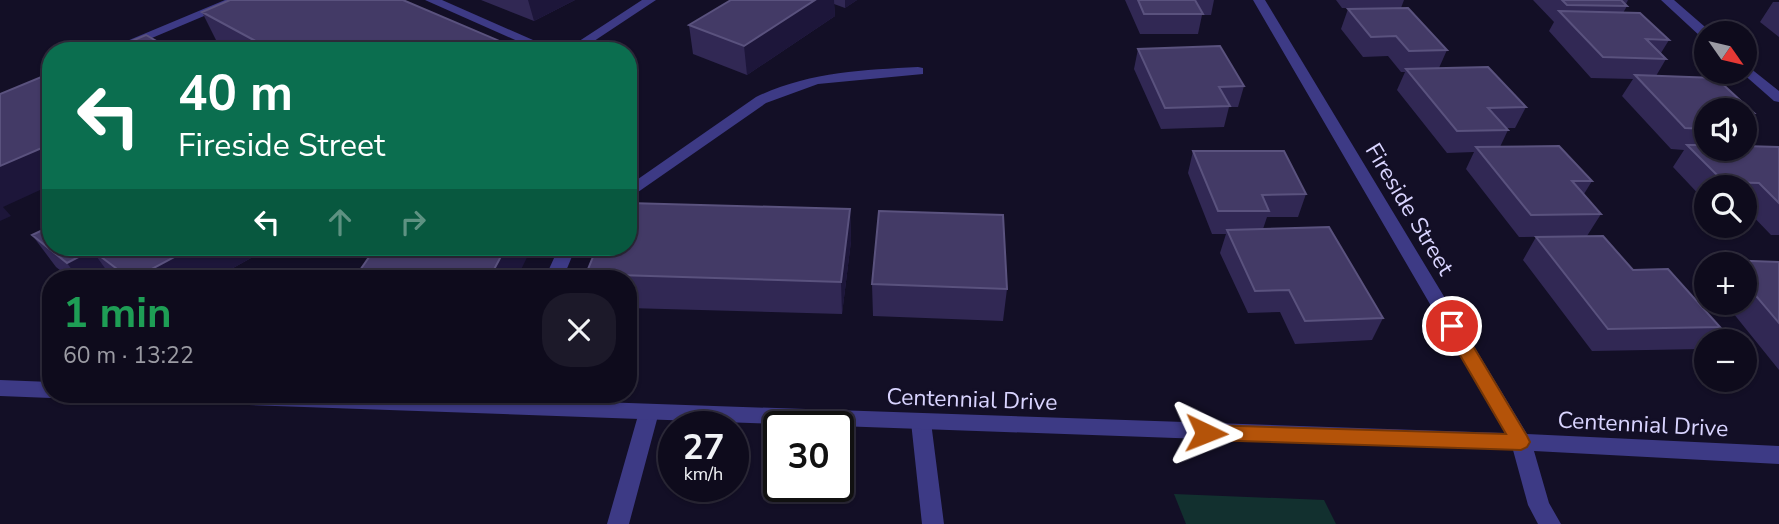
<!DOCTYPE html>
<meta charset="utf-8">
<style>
:root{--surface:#0e0b1c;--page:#1c1929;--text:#f1f3f6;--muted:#9b9ba3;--line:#2e2b3b}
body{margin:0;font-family:"Nunito Sans",sans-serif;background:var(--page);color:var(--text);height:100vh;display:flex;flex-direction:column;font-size:26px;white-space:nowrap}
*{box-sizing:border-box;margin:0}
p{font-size:23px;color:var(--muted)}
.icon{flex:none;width:38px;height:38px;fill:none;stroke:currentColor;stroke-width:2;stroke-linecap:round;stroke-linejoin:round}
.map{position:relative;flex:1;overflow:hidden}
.panel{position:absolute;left:42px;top:270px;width:595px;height:133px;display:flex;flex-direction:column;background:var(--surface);border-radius:28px;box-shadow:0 2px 5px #0004,0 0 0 2px var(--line)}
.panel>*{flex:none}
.banner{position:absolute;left:42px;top:42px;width:595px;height:214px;border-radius:28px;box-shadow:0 2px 5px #0004,0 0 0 2px var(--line);background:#0b6e4f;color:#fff;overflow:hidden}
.needle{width:46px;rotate:124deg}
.controls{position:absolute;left:1694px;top:21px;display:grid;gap:14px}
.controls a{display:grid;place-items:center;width:63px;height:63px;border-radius:50%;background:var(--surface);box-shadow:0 2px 5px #0004,0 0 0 2px var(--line);font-size:35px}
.speed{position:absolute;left:658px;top:411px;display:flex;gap:14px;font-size:35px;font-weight:700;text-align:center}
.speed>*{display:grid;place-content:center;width:91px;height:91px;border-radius:50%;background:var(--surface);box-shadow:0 2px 5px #0004,0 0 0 2px var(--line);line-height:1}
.speed small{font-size:18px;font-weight:400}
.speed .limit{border:4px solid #111;border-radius:10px;background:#fff;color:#111}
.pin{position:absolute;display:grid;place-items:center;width:60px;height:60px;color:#fff;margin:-30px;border:4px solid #fff;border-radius:50%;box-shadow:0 2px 7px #0007}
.me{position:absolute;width:77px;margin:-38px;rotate:92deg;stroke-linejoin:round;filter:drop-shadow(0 0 5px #0008)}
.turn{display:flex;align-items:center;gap:24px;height:147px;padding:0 21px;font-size:32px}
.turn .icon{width:91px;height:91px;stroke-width:2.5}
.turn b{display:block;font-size:49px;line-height:60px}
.lanes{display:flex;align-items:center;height:66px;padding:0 21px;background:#0003;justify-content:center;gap:35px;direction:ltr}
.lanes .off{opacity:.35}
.round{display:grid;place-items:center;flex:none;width:74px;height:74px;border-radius:28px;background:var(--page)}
.head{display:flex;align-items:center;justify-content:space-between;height:119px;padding:0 21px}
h1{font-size:42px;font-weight:700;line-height:52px;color:#1e9e55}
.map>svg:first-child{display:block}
</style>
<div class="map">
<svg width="1779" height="524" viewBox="0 0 1779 524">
<rect width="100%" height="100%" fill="#130f26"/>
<!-- green -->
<path fill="#12302f" d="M1174,494l150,6 12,24h-150z"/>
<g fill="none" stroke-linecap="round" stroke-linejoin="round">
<!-- lane -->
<path fill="#3d3a85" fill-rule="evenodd" d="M225,0h17l-121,51h-18z
M425,0h17l116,51h-18z
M642,0h14l-77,51h-15z
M918,67l5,1v6l-105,10 -52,19 -138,96v-13l128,-89c52,-25 106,-27 162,-30z
M559,247h17l-13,31h-18z
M649,404l7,2 3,6 -30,112h-22l32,-112 3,-6z
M921,414l7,2 3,6 13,102h-22l-11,-102 3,-6z"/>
<!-- street -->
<path fill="#3d3a85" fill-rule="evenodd" d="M1253,0h12l262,434 252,12v18l-245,-13 15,52 12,21h-23l-10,-19 -15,-55 -1351,-48 -7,-3 -3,-5h214l1139,39z
M1661,0h13l38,33h-6v5l-5,-1z
M1745,64l34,27v11l-5,-1 -33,-29h4z
M0,380l51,2v12h8l-8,4 -51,-2z"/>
</g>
<!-- wall -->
<path fill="#312854" d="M481,0h94l-41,21z
M731,0h126l-12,8 -11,-4 1,12 -88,59 -54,-21 -4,-29z
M1125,0h89l-3,15h-9l-4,19h-58z
M1336,0h68l-3,8 46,42 -8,18 87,39 -11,21h-9l2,2 -8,17 92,34 -8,13 17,20 -14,22 46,34 87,57 -11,14h-3v3l-4,5 -110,2 -69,-91 13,-23 47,-1 -64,1 -53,-68 8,-17 -27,1 -50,-63 8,-18h-4l-13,-16 -25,1 -22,-28 7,-20h31l-37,-1z
M1533,0h95l-2,4 1,2 -4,7 46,27 -8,13 5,6 -10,17 98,37 -9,12 5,5 -5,7v-27h-39v39l73,-2v88h-8l-26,-27v-21h-39v15l-33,-35 11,-17 -13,-1 -49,-53 11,-17 -42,-1 -42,-47 5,-9z
M1773,2h6v35l-19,-15z
M202,12l321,39h-288l-19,-11z
M1138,49l106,37 -6,21h-9l-5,20 -63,2 -27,-60z
M1193,151l113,43 -8,23h-31l-4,12 120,89 -11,22 -77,4 -15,-32 -32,1 -28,-60 6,-19h-14l-24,-61z
M850,209l1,32 -9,73 -214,-6v-30h-41l-1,-4z
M32,235l239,12 -56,31h-145l-14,-11z
M376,247l141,31h-156l-3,-5z
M1725,260l54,2v108l-54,-67h20v-39h-23z
M872,284l135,5 -4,32 -130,-5z"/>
<!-- shaded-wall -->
<path fill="#1d163a" d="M528,0h47l-41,21z
M815,0h19l1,16 -88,59 -3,-29z
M845,0h12l-12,8z
M51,144v41l-48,22 8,9 -11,5v-55z
M850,209l1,32 -9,73 -1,-32z
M193,247h78l-56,31h-80z
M506,247h26l-15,31h-26l-1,-1z
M92,250l20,28h-34l-11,-15z"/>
<!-- building -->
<path fill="#433a66" stroke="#5a527e" stroke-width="2" d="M230,0h173l120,51h-249l-72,-39z
M731,0h84l-71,46 -55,-21z
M1138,0h57l8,14h-59z
M1562,0h59l6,6 -60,-1z
M1408,8l39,42 -38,1 -13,-15 -25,1 -23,-28z
M1559,11l81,2 29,27 -23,-1 20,20 -63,-2z
M146,35l28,16h-67z
M1220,46l24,40 -25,1 11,19 -65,2 -27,-59z
M1488,67l38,40 -38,1 20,22 -51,1 -51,-62z
M51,73v71l-51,22v-72z
M1635,75l81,3 38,35h-9v-3h-39v19l-21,-1z
M1687,145h19v4h39v-3l34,1v56l-20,-20 -35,-1z
M1559,146l33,35h-20l29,33 -70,1 -55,-68z
M1193,151h91l22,43 -44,1 7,16h-51z
M628,203l222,6 -9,73 -255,-8 11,-27h31z
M879,211l124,4 4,74 -135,-5z
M51,226v21h142l-58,31h-6l-37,-28 -25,13 -35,-28z
M1329,227l54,91 -78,3 -16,-31 -34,1 -28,-61z
M1603,236l30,34 35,-1 52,58 -112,2 -72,-92z
M376,247h130l-16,30 -132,-4z
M1725,260l54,2v61l-34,-40v-19h-16z"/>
<!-- route -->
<path fill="#b45309" stroke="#753606" stroke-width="2" d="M1452,320l6,1 69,115 3,6 -3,5 -6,3 -315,-10 -6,-2 -3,-5 3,-6 6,-2 300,9 -63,-108z"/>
<g text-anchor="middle" stroke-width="5" stroke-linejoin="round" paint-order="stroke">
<!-- street labels -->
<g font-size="23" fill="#d9d4ff" stroke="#130f26">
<text transform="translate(1410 209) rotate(59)" y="8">Fireside Street</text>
<text transform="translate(972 399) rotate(2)" y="8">Centennial Drive</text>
<text transform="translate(1643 424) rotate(3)" y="8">Centennial Drive</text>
</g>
</g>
</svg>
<div class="controls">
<a><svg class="needle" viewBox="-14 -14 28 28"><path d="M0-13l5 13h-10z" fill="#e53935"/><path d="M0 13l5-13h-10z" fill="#9b9ba3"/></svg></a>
<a><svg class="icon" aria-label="sound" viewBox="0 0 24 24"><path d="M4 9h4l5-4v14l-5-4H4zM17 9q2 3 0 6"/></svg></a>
<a><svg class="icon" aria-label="search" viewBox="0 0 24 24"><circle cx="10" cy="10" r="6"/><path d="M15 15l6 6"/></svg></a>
<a>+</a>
<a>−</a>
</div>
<div class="speed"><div>27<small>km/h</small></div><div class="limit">30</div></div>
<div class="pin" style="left:1452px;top:326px;background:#d93025"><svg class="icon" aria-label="arrive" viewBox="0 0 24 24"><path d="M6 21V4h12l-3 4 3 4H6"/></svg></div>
<svg class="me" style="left:1206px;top:433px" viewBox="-20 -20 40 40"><path d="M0-17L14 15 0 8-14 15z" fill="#b45309" stroke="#fff" stroke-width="4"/></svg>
<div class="banner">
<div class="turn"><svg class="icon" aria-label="left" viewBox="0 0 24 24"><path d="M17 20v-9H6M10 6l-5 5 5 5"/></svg><div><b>40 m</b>Fireside Street</div></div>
<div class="lanes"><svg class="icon" aria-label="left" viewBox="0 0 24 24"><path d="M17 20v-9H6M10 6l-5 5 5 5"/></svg><svg class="icon off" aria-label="ahead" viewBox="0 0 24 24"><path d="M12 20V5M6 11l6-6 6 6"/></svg><svg class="icon off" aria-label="right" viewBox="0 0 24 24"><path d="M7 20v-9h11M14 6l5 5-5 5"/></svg></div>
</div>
<section class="panel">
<div class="head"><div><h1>1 min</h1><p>60 m · 13:22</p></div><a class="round"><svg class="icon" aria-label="close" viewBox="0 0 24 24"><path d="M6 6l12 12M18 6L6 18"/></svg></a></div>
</section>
</div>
